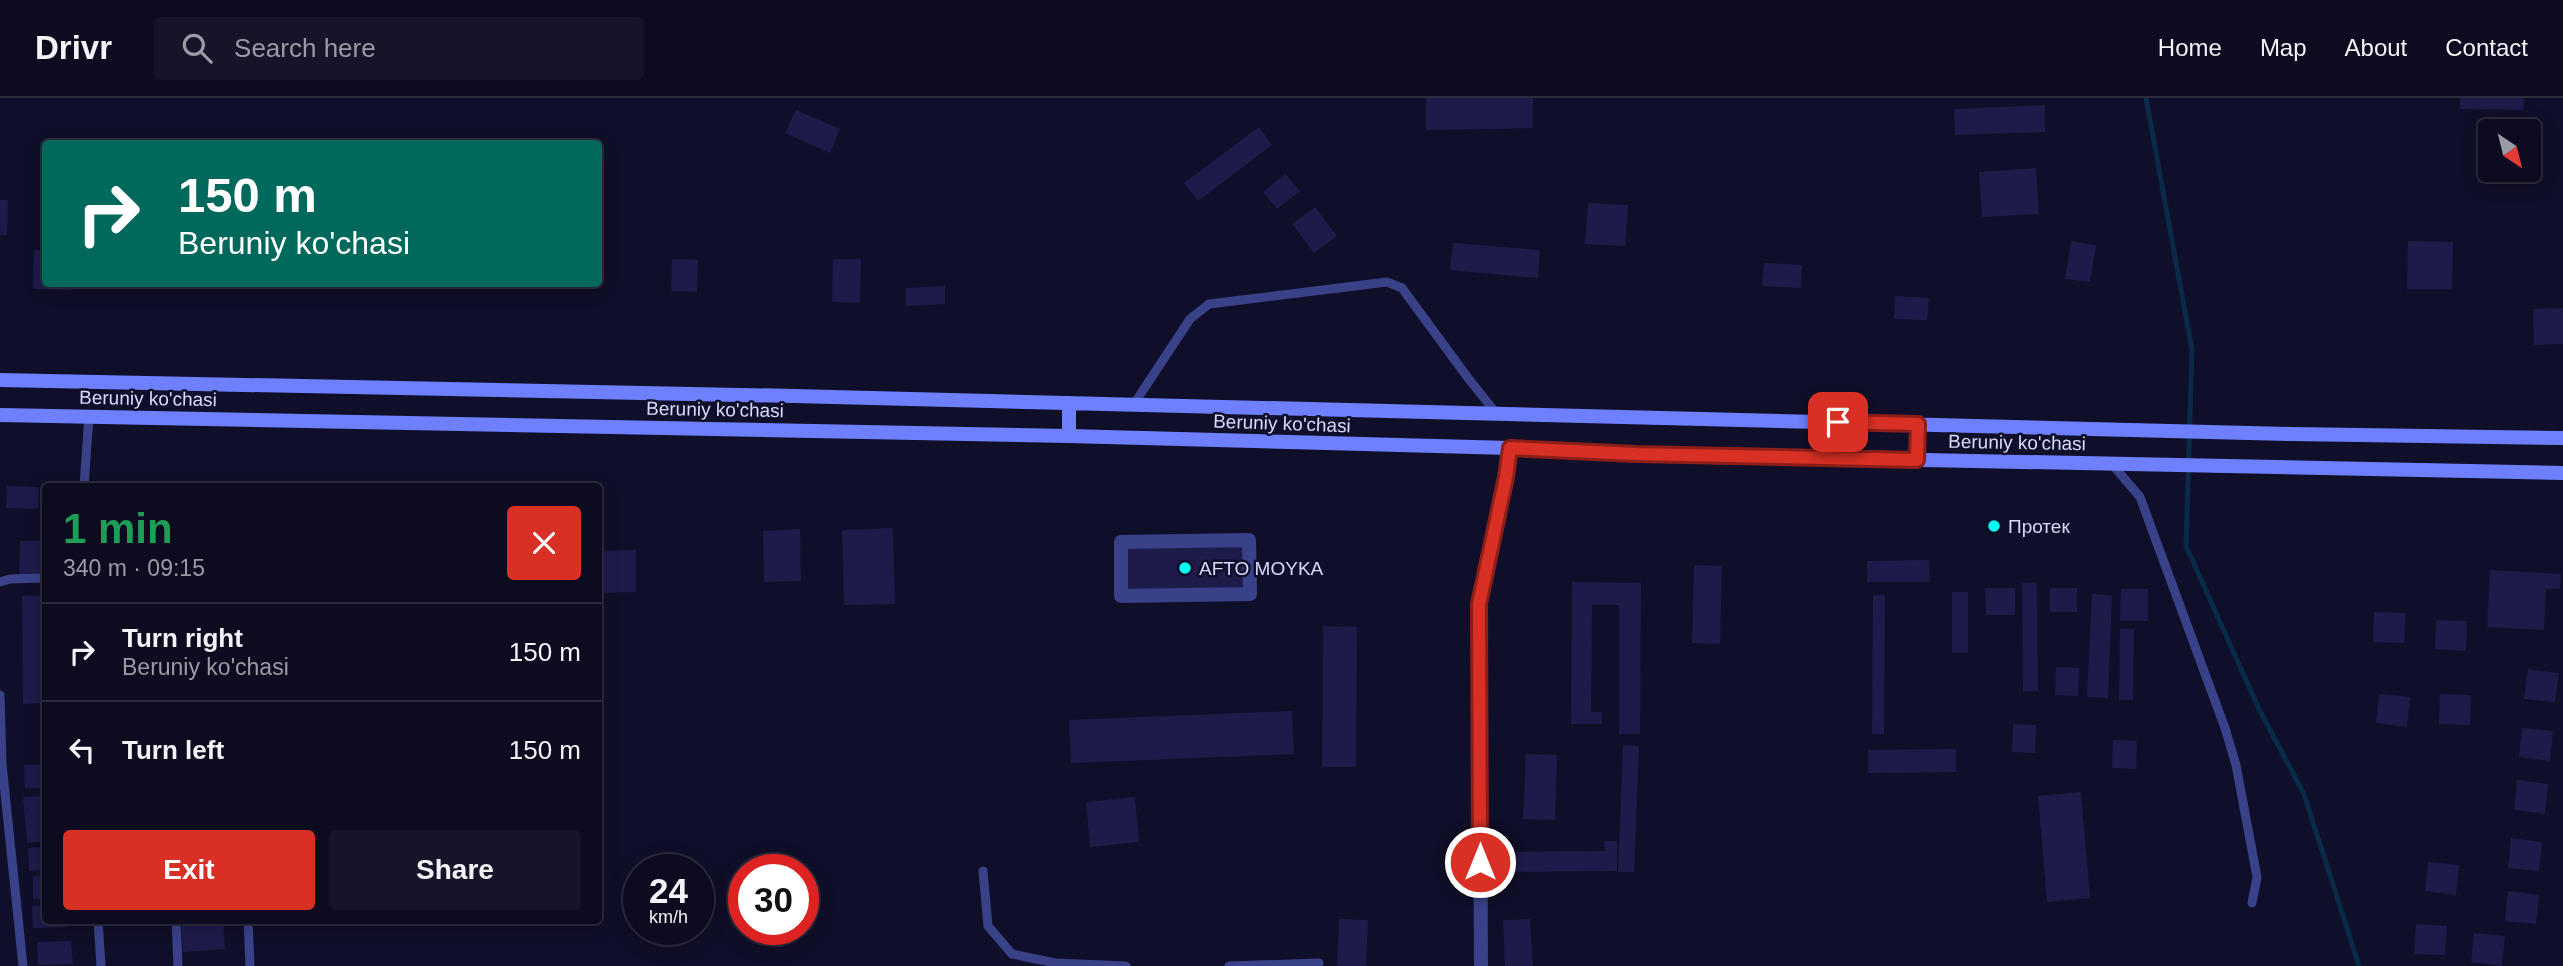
<!DOCTYPE html>
<meta charset="utf-8">
<style>
:root{--surface:#0c0b1f;--page:#151428;--text:#f1f3f6;--muted:#9a9ba4;--line:#2c2b3d;--accent:#d93025}
body{margin:0;font-family:Arial,sans-serif;background:var(--page);color:var(--text);height:100vh;display:flex;flex-direction:column;font-size:26px;white-space:nowrap}
*{box-sizing:border-box;margin:0}
p{font-size:23px;color:var(--muted)}
.icon{flex:none;width:38px;height:38px;fill:none;stroke:currentColor;stroke-width:2;stroke-linecap:round;stroke-linejoin:round}
.map{position:relative;flex:1;overflow:hidden}
.panel{position:absolute;left:42px;top:385px;width:560px;height:441px;display:flex;flex-direction:column;background:var(--surface);border-radius:7px;box-shadow:0 4px 18px #0003,0 0 0 2px var(--line)}
.panel>*{flex:none}
.guide{position:absolute;left:42px;top:42px;width:560px;height:147px;border-radius:7px;box-shadow:0 4px 18px #0003,0 0 0 2px var(--line);background:#00695c;color:#fff;overflow:hidden}
.needle{width:46px;rotate:145deg}
.tools{position:absolute;left:2478px;top:21px;display:grid;gap:14px}
.tools a{display:grid;place-items:center;width:63px;height:63px;border-radius:7px;background:var(--surface);box-shadow:0 4px 18px #0003,0 0 0 2px var(--line);font-size:35px}
.speed{position:absolute;left:623px;top:756px;display:flex;gap:14px;font-size:35px;font-weight:700;text-align:center}
.speed>*{display:grid;place-content:center;width:91px;height:91px;border-radius:50%;background:var(--surface);box-shadow:0 4px 18px #0003,0 0 0 2px var(--line);line-height:1}
.speed small{font-size:18px;font-weight:400}
.speed .limit{border:10px solid #d22;background:#fff;color:#111}
.pin{position:absolute;display:grid;place-items:center;width:60px;height:60px;color:#fff;margin:-30px;border-radius:14px;box-shadow:0 4px 10px #0006}
.me{position:absolute;width:77px;margin:-38px;rotate:0deg;stroke-linejoin:round;filter:drop-shadow(0 0 5px #0008)}
.turn{display:flex;align-items:center;gap:24px;height:147px;padding:0 21px;font-size:32px}
.turn .icon{width:91px;height:91px;stroke-width:2.5}
.turn b{display:block;font-size:49px;line-height:60px}
.round{display:grid;place-items:center;flex:none;width:74px;height:74px;border-radius:7px;background:var(--page)}
.summary{display:flex;align-items:center;justify-content:space-between;height:119px;padding:0 21px}
h1{font-size:42px;font-weight:800;line-height:52px;color:#1e9e55}
.cta{display:flex;gap:14px;margin-top:auto;padding:14px 21px}
.cta a{flex:1;height:80px;border-radius:7px;background:var(--accent);color:#fff;font-size:28px;font-weight:800;line-height:80px;text-align:center}
.cta a+a{background:var(--page);color:var(--text)}
ul{padding:0;list-style:none}
li{display:flex;align-items:center;gap:21px;height:98px;padding:0 21px;border-top:2px solid var(--line)}
li div{flex:1}
li b{display:block;font-size:26px}
li em{font-style:normal}
header{display:flex;align-items:center;gap:42px;box-sizing:border-box;height:98px;padding:0 35px;background:var(--surface);border-bottom:2px solid var(--line)}
header strong{font-size:33px}
nav{display:flex;gap:38px;margin-inline-start:auto;font-size:24px}
.search{width:490px;height:63px;background:var(--page);display:flex;align-items:center;gap:18px;box-sizing:border-box;padding:0 24px;border-radius:7px;color:var(--muted);font-size:26px}
.map>svg:first-child{display:block}
</style>
<header>
<strong>Drivr</strong>
<div class="search"><svg class="icon" aria-label="search" viewBox="0 0 24 24"><circle cx="10" cy="10" r="6"/><path d="M15 15l6 6"/></svg>Search here</div>
<nav><a>Home</a><a>Map</a><a>About</a><a>Contact</a></nav>
</header>
<div class="map">
<svg width="2563" height="868" viewBox="0 0 2563 868">
<rect width="100%" height="100%" fill="#100f29"/>
<g fill="none" stroke-linecap="round" stroke-linejoin="round">
<!-- stream -->
<path stroke="#092a48" stroke-width="5" d="M2146,0l46,252 -6,196 73,163 45,85 55,172"/>
</g>
<!-- building -->
<path fill="#1e1b4b" d="M1426,0h107v30l-107,2z
M2460,0h64l-1,12 -63,-1z
M2045,7v27l-90,3 -1,-26z
M796,12l44,19 -10,24 -45,-20z
M1259,29l13,18 -74,56 -14,-18z
M2036,70l3,46 -57,3 -3,-45z
M1285,76l15,17 -23,18 -14,-17z
M0,102h8l-1,35h-7z
M1588,105l40,2 -3,41 -40,-2z
M1315,109l22,29 -23,17 -22,-29z
M2071,143l25,4 -6,37 -25,-3z
M2408,143l45,1 -1,47h-45z
M1453,145l87,7 -2,28 -88,-8z
M34,152h12v34h26l-1,6 -38,-1z
M672,161l26,1 -1,32 -26,-1z
M833,161h28l-1,44 -28,-1z
M1764,165l38,2 -1,23 -39,-2z
M458,186h90v2h-90z
M945,188v18l-39,2v-18z
M1895,198l34,2 -2,22 -33,-1z
M2563,210v36l-29,1 -1,-36z
M7,388l32,1 -1,22 -32,-1z
M893,430l2,76 -51,1 -2,-75z
M800,431l1,52 -37,1 -1,-51z
M1249,442l1,54 -129,2v-54z
M20,443h24v35h-25z
M636,452v42l-38,1v-42z
M1929,462l1,22h-63v-21z
M1694,467l28,1 -2,78 -28,-1z
M2490,472l71,4 -1,15h-14l-2,41 -57,-3z
M1572,484l69,1 -1,151h-21v-129h-27l-1,107h11v12h-31z
M2022,485h15l1,108h-15z
M1985,490h30v27h-29z
M2050,490h27v24h-27z
M2121,491h27v32h-28z
M1952,494h16v61h-16z
M2092,496l20,1 -4,103 -21,-1z
M46,497v108l-23,1 -1,-108z
M1873,497h12l-1,139h-12z
M2374,514l32,1 -2,30 -31,-1z
M2436,522l31,1 -1,30 -31,-2z
M1323,528l34,1 -1,140h-34z
M2120,531h14l-1,71h-14z
M2056,569l23,1 -1,28 -23,-1z
M2528,571l31,4 -4,29 -31,-3z
M2379,596l31,3 -3,30 -31,-4z
M2440,596l31,1 -1,30 -31,-1z
M1292,613l2,43 -223,9 -2,-43z
M2013,626l23,1 -1,28 -23,-1z
M2522,630l31,3 -3,30 -31,-4z
M2113,642l24,1 -1,28 -24,-1z
M1623,647l16,1 -5,126h-16z
M1956,651v23l-88,1v-23z
M1526,656l31,1 -2,65 -32,-1z
M24,667h22v23h-21z
M2517,682l31,4 -3,30 -31,-4z
M2081,694l9,106 -43,4 -9,-106z
M46,698v45l-19,2 -4,-46z
M1135,699l4,45 -49,5 -4,-45z
M2511,740l31,4 -3,29 -31,-3z
M1604,743h13v30l-120,1 -1,-20 109,-1z
M46,749v23l-17,1 -1,-23z
M2428,764l31,3 -3,30 -31,-4z
M33,778h13v23h-13z
M2508,793l31,4 -3,29 -31,-3z
M46,807v15h21v7l-34,1 -1,-22z
M1339,821l29,1 -2,46h-29z
M1530,821l3,47h-28l-2,-46z
M181,822h42l2,29 -42,3z
M2416,826l31,2 -2,29 -31,-1z
M2474,835l31,3 -3,30 -31,-4z
M71,843l2,23 -35,1 -1,-23z"/>
<g fill="none" stroke-linecap="round" stroke-linejoin="round">
<!-- service -->
<path stroke="#394289" stroke-width="9" d="M1134,306l56,-85 19,-15 178,-22 15,6 66,90 28,35
M2111,365l29,34 85,231 11,37 21,112 -5,26
M84,388l5,-70
M0,484l10,-3 36,-1
M0,597l2,69 21,202
M983,773l5,55 24,28 43,9 71,3
M98,822l3,46
M176,822l2,46
M248,822l2,46
M1229,868l90,-3"/>
<!-- minor -->
<path stroke="#394289" stroke-width="14" d="M1249,442l1,54 -129,2v-54z
M1481,868l-2,-362 27,-127 4,-29"/>
<!-- secondary -->
<path stroke="#6f80ff" stroke-width="14" d="M0,282l794,16 1497,38 272,4
M1069,305v33
M0,317l1069,21 441,12 126,6 927,19
M1917,362l1,-37"/>
</g>
<g fill="none" stroke-linecap="round" stroke-linejoin="round">
<defs>
<path id="route" d="M1480,764l-1,-258 27,-127 4,-29 126,6 281,6 1,-36 -80,-2"/>
</defs>
<!-- route casing -->
<use href="#route" stroke="#8d1f18" stroke-width="18"/>
<!-- route -->
<use href="#route" stroke="#d93025" stroke-width="12"/>
</g>
<!-- markers -->
<g fill="#04fff3" stroke="#100f29" stroke-width="2.5">
<circle cx="1994" cy="428" r="7"/>
<circle cx="1185" cy="470" r="7"/>
</g>
<g text-anchor="middle" stroke-width="5" stroke-linejoin="round" paint-order="stroke">
<!-- street labels -->
<g font-size="19" fill="#d8d9ff" stroke="#100f29">
<text transform="translate(148 300) rotate(1)" y="7">Beruniy ko'chasi</text>
<text transform="translate(715 311) rotate(1)" y="7">Beruniy ko'chasi</text>
<text transform="translate(1282 325) rotate(2)" y="7">Beruniy ko'chasi</text>
<text transform="translate(2017 344) rotate(1)" y="7">Beruniy ko'chasi</text>
</g>
<!-- poi labels -->
<g font-size="19" fill="#d8d9ff" stroke="#100f29" text-anchor="start">
<text x="2008" y="435">Протек</text>
<text x="1199" y="477">AFTO MOYKA</text>
</g>
</g>
</svg>
<div class="tools">
<a><svg class="needle" viewBox="-14 -14 28 28"><path d="M0-13l5 13h-10z" fill="#e53935"/><path d="M0 13l5-13h-10z" fill="#9a9ba4"/></svg></a>
</div>
<div class="speed"><div>24<small>km/h</small></div><div class="limit">30</div></div>
<div class="pin" style="left:1838px;top:324px;background:#d93025"><svg class="icon" aria-label="arrive" viewBox="0 0 24 24"><path d="M6 21V4h12l-3 4 3 4H6"/></svg></div>
<svg class="me" style="left:1480px;top:764px" viewBox="-20 -20 40 40"><circle r="17" fill="#d93025" stroke="#fff" stroke-width="3"/><path d="M0-11L8 9 0 5-8 9z" fill="#fff"/></svg>
<div class="guide">
<div class="turn"><svg class="icon" aria-label="right" viewBox="0 0 24 24"><path d="M7 20v-9h11M14 6l5 5-5 5"/></svg><div><b>150 m</b>Beruniy ko'chasi</div></div>
</div>
<section class="panel">
<div class="summary"><div><h1>1 min</h1><p>340 m · 09:15</p></div><a class="round" style="background:#d93025;color:#fff"><svg class="icon" aria-label="close" viewBox="0 0 24 24"><path d="M6 6l12 12M18 6L6 18"/></svg></a></div>
<ul>
<li><svg class="icon" aria-label="right" viewBox="0 0 24 24"><path d="M7 20v-9h11M14 6l5 5-5 5"/></svg><div><b>Turn right</b><p>Beruniy ko'chasi</p></div><em>150 m</em></li>
<li><svg class="icon" aria-label="left" viewBox="0 0 24 24"><path d="M17 20v-9H6M10 6l-5 5 5 5"/></svg><div><b>Turn left</b></div><em>150 m</em></li>
</ul>
<div class="cta"><a>Exit</a><a>Share</a></div>
</section>
</div>
